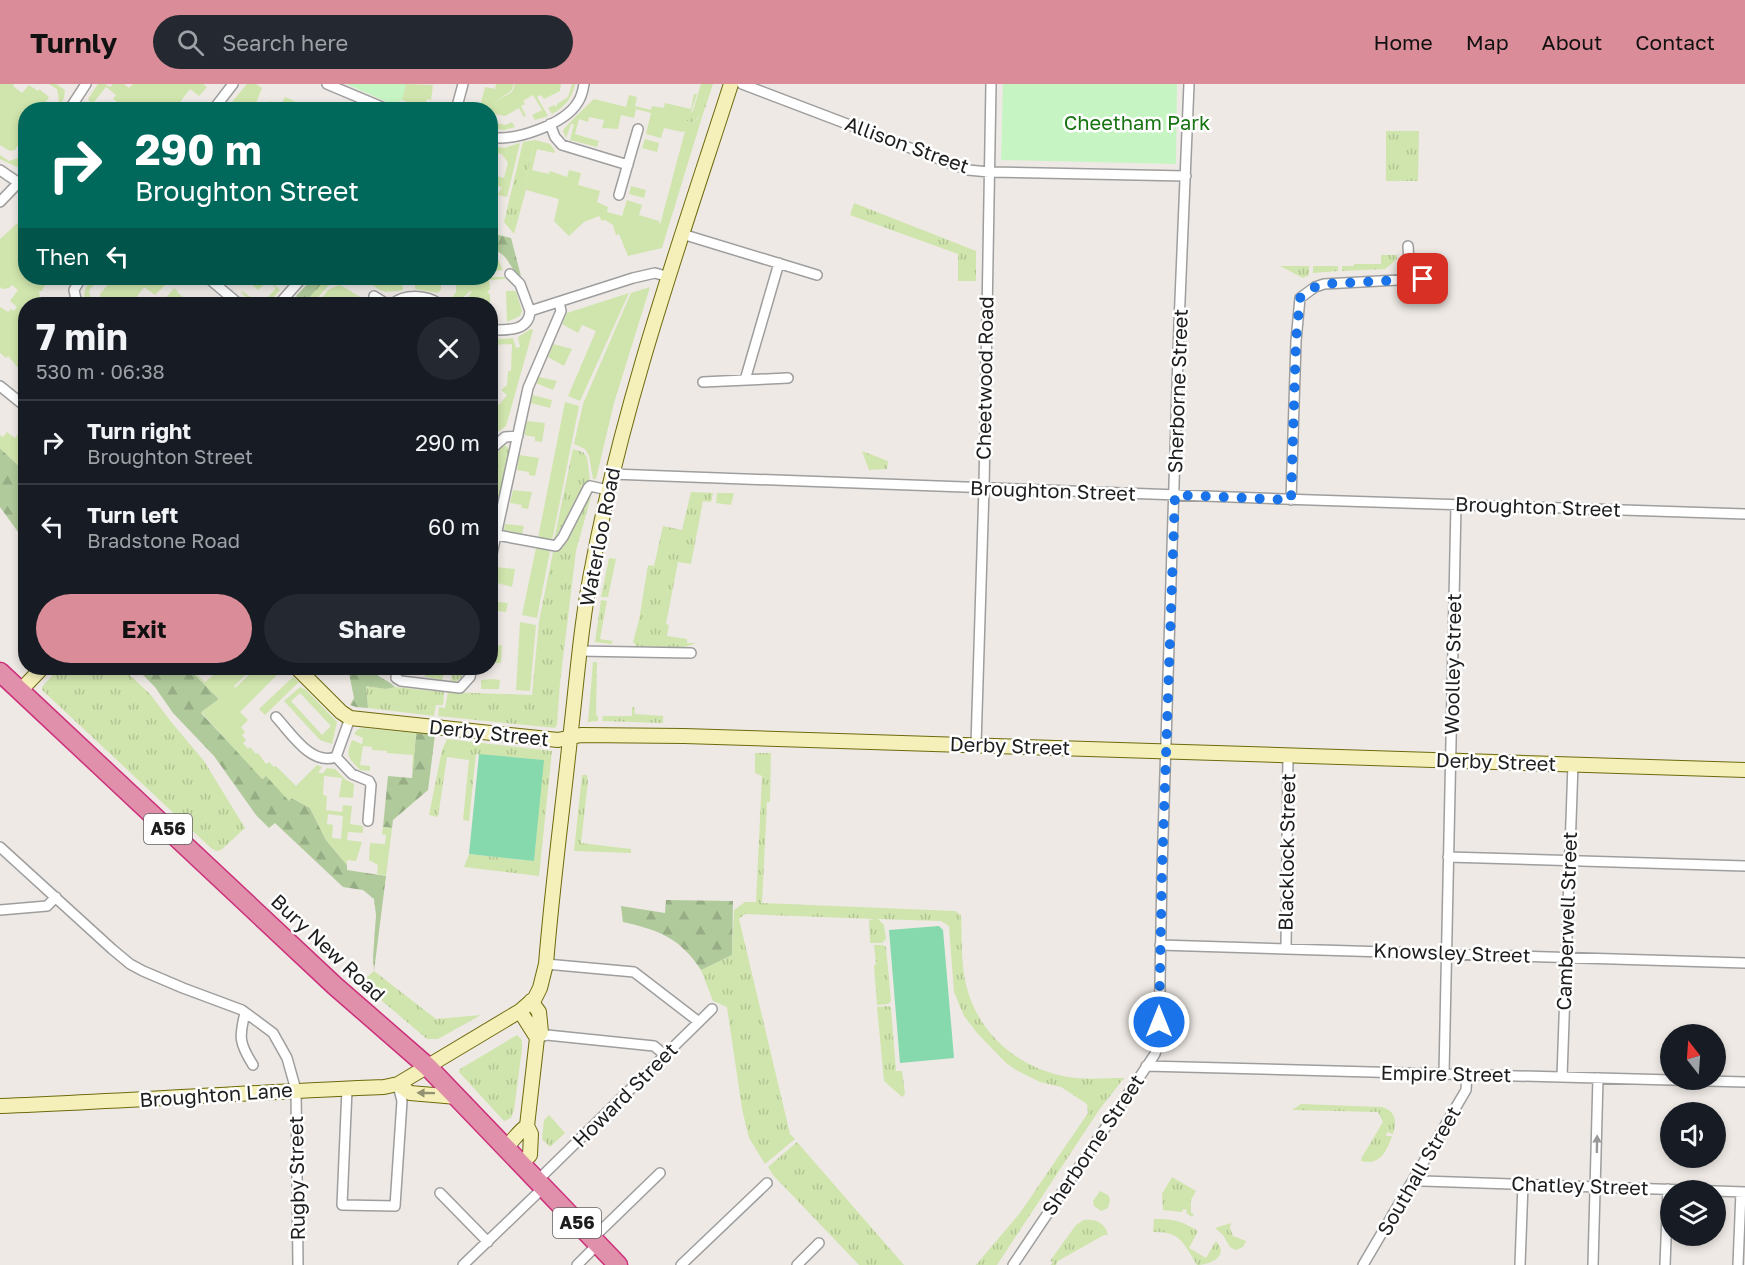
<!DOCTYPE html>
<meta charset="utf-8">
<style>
:root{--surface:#171b24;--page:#242831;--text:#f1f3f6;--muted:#9ea1a6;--line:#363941;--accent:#da8c98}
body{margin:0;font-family:"Golos Text",sans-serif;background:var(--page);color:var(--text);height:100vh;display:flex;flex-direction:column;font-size:22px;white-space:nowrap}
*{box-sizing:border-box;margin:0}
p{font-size:20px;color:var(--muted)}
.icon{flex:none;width:33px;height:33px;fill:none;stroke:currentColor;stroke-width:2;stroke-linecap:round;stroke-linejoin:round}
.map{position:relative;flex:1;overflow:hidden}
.side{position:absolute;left:18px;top:213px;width:480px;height:378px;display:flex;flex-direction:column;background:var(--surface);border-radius:24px;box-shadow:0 3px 9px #0003}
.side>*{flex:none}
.banner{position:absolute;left:18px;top:18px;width:480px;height:183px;border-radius:24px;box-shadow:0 3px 9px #0003;background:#00695c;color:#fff;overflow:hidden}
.needle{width:39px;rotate:343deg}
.buttons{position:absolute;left:1660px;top:940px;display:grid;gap:12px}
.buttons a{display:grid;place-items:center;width:66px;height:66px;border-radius:50%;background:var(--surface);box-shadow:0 3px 9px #0003;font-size:30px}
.pin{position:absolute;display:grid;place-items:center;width:51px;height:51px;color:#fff;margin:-26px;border-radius:12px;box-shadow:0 3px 9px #0006}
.me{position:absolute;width:66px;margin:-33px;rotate:0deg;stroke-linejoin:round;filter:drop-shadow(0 0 4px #0008)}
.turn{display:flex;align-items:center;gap:21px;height:126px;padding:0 18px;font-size:27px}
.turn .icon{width:78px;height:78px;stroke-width:2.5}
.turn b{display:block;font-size:42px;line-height:51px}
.then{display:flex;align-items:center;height:57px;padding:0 18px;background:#0003;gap:12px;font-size:22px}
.round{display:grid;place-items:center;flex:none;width:63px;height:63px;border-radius:32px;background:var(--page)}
.overview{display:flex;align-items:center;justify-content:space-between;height:102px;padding:0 18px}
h1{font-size:36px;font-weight:700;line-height:45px}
.action{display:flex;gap:12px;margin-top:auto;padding:12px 18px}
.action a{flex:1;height:69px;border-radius:36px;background:var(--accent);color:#111;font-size:24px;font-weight:700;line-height:69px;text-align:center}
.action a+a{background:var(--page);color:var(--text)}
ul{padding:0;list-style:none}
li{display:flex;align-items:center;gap:18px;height:84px;padding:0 18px;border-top:2px solid var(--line)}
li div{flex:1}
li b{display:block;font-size:22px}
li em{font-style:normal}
header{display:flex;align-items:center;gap:36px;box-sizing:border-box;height:84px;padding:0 30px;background:var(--accent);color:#111}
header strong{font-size:28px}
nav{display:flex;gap:33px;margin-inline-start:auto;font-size:21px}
.search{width:420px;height:54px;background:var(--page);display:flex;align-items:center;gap:15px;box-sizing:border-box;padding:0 21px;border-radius:33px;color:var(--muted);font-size:22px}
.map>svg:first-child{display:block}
</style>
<header>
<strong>Turnly</strong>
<div class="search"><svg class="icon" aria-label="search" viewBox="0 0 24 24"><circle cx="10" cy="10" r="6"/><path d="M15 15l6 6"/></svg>Search here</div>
<nav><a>Home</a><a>Map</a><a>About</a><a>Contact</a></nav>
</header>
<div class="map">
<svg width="1745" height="1181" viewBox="0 0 1745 1181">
<defs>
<pattern id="grass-tufts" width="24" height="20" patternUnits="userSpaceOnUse" patternTransform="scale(1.5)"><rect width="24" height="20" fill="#d0e5ad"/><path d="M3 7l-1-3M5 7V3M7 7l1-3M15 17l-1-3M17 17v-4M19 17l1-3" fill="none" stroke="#b2c494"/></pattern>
<pattern id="forest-firs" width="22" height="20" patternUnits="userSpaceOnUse" patternTransform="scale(1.5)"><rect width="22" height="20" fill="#b0ca9b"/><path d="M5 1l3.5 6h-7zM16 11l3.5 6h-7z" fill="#97ad85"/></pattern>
</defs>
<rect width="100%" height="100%" fill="#eee9e4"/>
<!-- grass -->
<path fill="url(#grass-tufts)" d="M701,0h12l-11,33 -3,-1 -6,7 -9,-3 1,-2 8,-7z
M1386,47h33l-1,50h-32z
M535,56l-10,46 1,4 -12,44 -10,-12 19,-80z
M854,119l122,48v30h-18v-27l-108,-39z
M1381,171h16v4l-12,10 -43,2v-5h12v-2h27z
M1280,182h29v9l-6,3z
M1313,182h25v5l-25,2z
M327,194h25l-2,2 -20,4 -18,20h-10z
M504,361l5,3 -1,11 -17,81c0,-23 -7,-80 13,-95z
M573,365l10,3 4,5 3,23 -36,60z
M862,367l26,10 -1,8 -18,1z
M691,408l22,1 -2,9 -8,-1 -12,63 -13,-2 -12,62 3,1 -2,11 20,3v4h9l-11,4 -47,1 -5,-6 6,-22 9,-55 6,1 9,-40 19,4z
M590,409h2l-16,58 -16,132 -3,42 -2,3 -117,-12 1,-9 6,1 3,-16 84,3 7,-74 14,-69 9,-4 5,-6z
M717,409h17l-3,12 -15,-2z
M609,474l7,1 -8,38h-7z
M601,516l6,1 -7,38 13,2 -2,3 -16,-2z
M593,578h4l-1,53 2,1v5l-10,1z
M59,584h63l28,26 22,29 32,38 41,67 -24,22 -5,1 -5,-3 -169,-158v-3z
M452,584h14l-5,10 -8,6 -2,-1z
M366,602l20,3 9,-2 49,5 -1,13h-7l-2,11 -66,-8z
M632,623h2l1,7 28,2v7l-61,-2 1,-5h29z
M447,655l105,12 -13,125 -75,-9 5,-13 65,7 9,-101 -67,-6 -7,67 -6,-1 6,-60 -22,-3 -9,60 -9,-2 13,-65z
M755,669h16l-1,49h-3l-5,101 193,8 6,4c1,17 0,34 2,51 5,58 48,101 105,111 18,3 38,1 56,1l-25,32 -102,155h-21l44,-52 68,-100 -1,-9 -26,-17 -21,-5 -24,-12 -10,-7 -29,-30 -13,-17 -10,-24 -5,-66 -8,-5 -63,-2 6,6 2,14 -4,4h-12l-1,-23 5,-1 -129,-5 -6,5 51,215 5,5 -30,25 -16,-26 -7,-29 -15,-102 -14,-6 -12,-31 31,-15 2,-45 11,-8h11l6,-126 -7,-3z
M582,691h5l1,6 -7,62 50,6v4l-57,-2z
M874,861h9l3,2 5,54 -3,3 -11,1 -3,-39 2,-2z
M374,887l62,48 45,-4 -43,24h-11l-66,-56z
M889,922l2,2 5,63h6l3,23 -3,3 -18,-16 -7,-74z
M517,951l5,5v9l-8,61 -3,8 -7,3 -45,-49 1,-3z
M1301,1020l81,3c14,4 15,15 11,27l-6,-2 -1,4h6c-5,15 -12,30 -31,25l1,-4 21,-35 -5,-10 -86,-2z
M549,1031l16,18 -15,14 -8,-8 2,-19z
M797,1058l107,123h-45l-86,-90 -5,-8z
M1172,1093l24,14 -5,9v13l3,1 -2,3 -6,-4 1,-3 -4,-1 -1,3 -19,-2 -1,-16z
M1100,1107l8,4 2,5 -2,8 -7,3 -7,-5 -1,-5z
M1154,1135c21,0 27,2 44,12l-9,17 17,10 10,-17c14,15 -6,24 -19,24 -13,-21 -16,-34 -44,-33z
M1084,1136c12,-1 21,3 24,15h-4l-46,26 -2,4h-5l2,-3 -3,-1 26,-36z
M1231,1139l-1,5 3,8 13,5 -3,6 -7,3 -6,-3 -7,-12 -8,-7z"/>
<!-- forest -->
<path fill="url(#forest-firs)" d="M499,151l12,3 10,38c-14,-9 -11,-22 -30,-27v-10z
M313,194h14l-23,25 -8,-7z
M0,364l25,24v9l-1,3 2,2 -1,62 -4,-12 -21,-29z
M136,584h52l31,31 -18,14 62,66 3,-4 23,25 3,-2 18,10 16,32 21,25v5l39,6 -12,95 -1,-14 3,-42 -2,-16 -11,-9 -20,-3 -68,-64 -6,5 -13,-13 -42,-59 -41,-43 -18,-26z
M348,584h23c7,11 15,10 24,19l-9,2 -20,-3 2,22 -12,-1 -6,-2 4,-7z
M416,649l19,2 -7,55 -35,30 -1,8 -9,-1 5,-51 24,2z
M666,816l67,1 -1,54 -31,15c-21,-32 -42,-40 -78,-48l-2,-16 44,7z"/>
<!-- park -->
<path fill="#c6f5c3" d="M346,0h60l-4,16 -10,4z
M1003,0h174l-1,80 -175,-4z"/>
<!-- garden -->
<path fill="#d0e5ad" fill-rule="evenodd" d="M0,0h14l-1,2 9,7 7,-8 9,6 1,-2 10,8 -7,12 -16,1 -1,11 -4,8 4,4 -10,17 -5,1 -10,-6z
M49,0h7l9,6 -1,8 -6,11h-4l5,-8 -2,-12z
M98,0h7l5,3 3,-3h11l5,4 4,-4h70l4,3 -8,9 -9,-7 -12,16 5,5 -56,-1 -14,-10 3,-4 -10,-8 -12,15 9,7h-8l-7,-10z
M247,0h9l6,4 -6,15 11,4 3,-6 11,4 4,-8 11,5 -1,3 10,4h-79z
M406,0l27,1 -2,15 -4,-1 -3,10h-8l-5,-5 -9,-4z
M496,0h18l-3,7 -15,10 16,-9 3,-8h46l-1,7 -16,8 -3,-4 -4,2 11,19 -13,4 -3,-5 10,-5 -9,-15 -10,6 2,3 -4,2 5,10 -2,1 -5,-9 -14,8 -11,-2 -2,8 14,3 6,-3 3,5 -11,3 -13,-2 -1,-18 -8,-1 -2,-3 5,-19 10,2z
M572,0h3c-3,14 -10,23 -23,30l-4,-6 6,-3 2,2 1,-3 11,-7z
M694,10h3l-7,22h-3l-3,4 9,3 7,-7 2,1 -40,131 -34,8 -9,-22 -3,1 -3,-10 -8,-5 -3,1 -3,-5 -15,6 -15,14 -15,-15 5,-22 -33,-9 -1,-4 10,-46 15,4 5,7 -1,2 -17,-4 -5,21 17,4 1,-3 17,6 2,-7 12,3 -3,12 22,6 -3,11 11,5 -1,5 15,4 5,-16 15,5 -3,10 20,6 1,4 25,-94 -3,1 -18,-4 -3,10 -15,-4 5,-21 -15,-4 -2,9 -13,-3 -3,14 -16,-1 2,-8 -15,-3 -1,5 -9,-3 -4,15 24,7 -2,6 -27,-7 4,-16h-3l-5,14 -3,-7c4,-7 24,-25 31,-32l32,8 3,-12 8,2 -2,9 16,4 1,-4 12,2 1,-5 26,6z
M645,55l14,4 -2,9 -15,-4z
M520,59l-13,54 -9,-2 4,-8 -11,-3v-24l4,1 3,6 -2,9 8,2 4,-15 -6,-9 -11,-3v-5l13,2z
M25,67v9l-8,7 -17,-8v-4l9,6 12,-4z
M631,102l15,4 -2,8 -15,-4z
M22,130l3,4 1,60h22l-6,13h-3l2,13h-15l-1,57 -6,8 -11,-13 -2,2 -6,-5v-46l8,5 3,-3 3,2 3,-4 -7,-6 8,-11 -6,-5 -3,3 -6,1 -3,-2v-48l20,-18 -2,-2z
M491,173l7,2 5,11 -11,1v6h13v2l-16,1 1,9 -3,3 3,2v9h-12l-4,-4 -2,1 -4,-4 4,-4 -2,-1 -14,13 -7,-2 7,-10v-13l34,-1z
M93,194l6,2 -10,10 3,14h-5c-6,-11 -1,-18 6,-26z
M125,194h34l9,4 -13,13 -11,-8 -8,11 7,6h-32l-3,-2 -1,2 -7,-6v-4l12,-14 6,5z
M248,194h20l12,12c-14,17 -22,17 -39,3l1,-2 13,9 12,-2 9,-10 -8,-7 -10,9 -12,-11z
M372,194l2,2h8v-2h20l1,12c-13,2 -20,4 -30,-5z
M424,194h17v11l-3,4 -23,-4v-9z
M339,201l5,2 27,17h-16l-8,-5 -4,5h-26l11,-14z
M650,203l-36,116 -18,76h-3l-4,-23 -4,-7 -11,-5 9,-40 48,-111z
M174,204l4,3 -1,1 14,12h-25l-1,-5z
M506,207h10l6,20 -2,5 -13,6z
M629,209l-49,108 -12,-5 28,-65 -14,-6 -4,8 -16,-9 5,-11z
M531,245l2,1 -27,96 -15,11v-23l16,-19 -6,-5 6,-5 1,-14h3l1,-27 -19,1 -1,12h-1v-17l22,-2 3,10 4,-1 -2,-10z
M553,260l19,5 -8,17 -16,-9z
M539,293l18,4 -4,9 -17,-7z
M532,311l20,5 -2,8 -19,-5z
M565,318l14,4 -27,135 -14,-3z
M527,337l18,2 -3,19 -7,-1v-4l-11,-2z
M7,348l8,6 4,-5 6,6v33l-25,-24v-13l3,2z
M519,371l20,3 -4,18 -6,-1v-3l-12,-2z
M513,406l19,2 -4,17 -7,-1 1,-3 -12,-2z
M505,440l19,2 -2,8 -18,-3z
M536,464l14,3 -13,67 -15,-3z
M496,483l19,2 -3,18 -18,-5z
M490,517l18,2 -2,9 -15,-2z
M520,538l16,3 -6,66 -14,-1z
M502,561l-1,18h-6v-2h-4v-15z
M188,584h8l-3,3 12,11 17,-14h31l-19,18 1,2 21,-20h28l-44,44 8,8 -7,7 4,5 -3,3 4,5 -3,3 5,6 2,-2 6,7 2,-1 8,11 3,-2 5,5 2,-1 20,20 21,-21 5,2 -4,6h5l4,-5 8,1 11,11 8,4 -1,14 -14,-1 3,-19 -18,-2 -1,19 4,1 -1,14 16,2 1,-7 9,1 -2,18 13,2v7l-15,-1 -1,8 15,2 -6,19 -9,-1v5l-21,-25 -16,-32 -18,-10 -3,3 -23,-25 -4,3 -61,-67 18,-13zM328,730l15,2 -2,23 -9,-1 1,-13 -6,-1z
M427,584l17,5 -2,7 -17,-3z
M293,593l6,5 -34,33 -6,-6z
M494,595l6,1 -1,9h-18v-9z
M300,603l6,3 31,32 -5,22 -12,-4 -36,-39zM300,609l31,33 -9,9 -31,-34z
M364,644l52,5 -3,37 -1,-1 1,-14 -26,-2v-2l-15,-1v-3l-9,-1 -3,19 10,1v5l-10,-1c-12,-13 -15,-13 -8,-30l10,4 1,-6 -9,-4 4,-5z
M383,743l9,1 -6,48 -9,-2 1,-9 -9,-5 1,-17 15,1 1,-9 -4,-1z"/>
<!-- pitch -->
<path fill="#86d8ad" d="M479,670l65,6 -10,101 -65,-7z
M939,842l4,4 11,128 -54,5 -11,-133z"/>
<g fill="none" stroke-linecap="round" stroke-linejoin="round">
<defs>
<path id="street" d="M327,0l62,26
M742,0l226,86 21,2 197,4
M69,26l17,-26
M213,26l20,-26
M456,26l7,-26
M550,40l5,13 7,8 66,20
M490,53c25,5 75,-13 88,-35 4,-6 5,-12 6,-18
M0,86l19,13
M619,111l19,-66
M0,118l26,-27
M682,150l135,41
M1408,162l2,33
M510,190l10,10 10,27
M208,194l31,26
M374,212l13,8
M77,220l-3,-14 7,-12
M279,220l23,-26
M392,220c14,-11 34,-9 48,0
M490,246c16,0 39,2 40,-19l103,-33 22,-5 14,4
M745,296l34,-117
M703,298l85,-4
M0,302l26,21
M490,366l15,-13 13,-1
M612,390l700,26 433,14
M1291,416l5,-159 4,-43 15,-11 9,-3 111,-6
M497,451l59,11 7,-9 25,-49 2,-2 18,4
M490,479l38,-175 33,-77 -2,-9
M579,567l112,2
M397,584l-1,10 5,3 59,7 10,-11 2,-9
M276,633c15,16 35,49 60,40
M976,661l8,-257 7,-404
M336,673l16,17 17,7 2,4 -3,36
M336,673l14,-39
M0,763l112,102 18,15 13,7 40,17 59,22 31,23 14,25 9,32 2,175
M1448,773l297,9
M0,826l47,-4 9,-9
M1160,861l585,18
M1286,865l2,-194
M546,880l88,8 65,50
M245,929c-6,24 -6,30 8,52
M537,954l10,-3 107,11 11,9
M1146,982l599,16
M1444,990l12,-569
M1562,993l11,-313
M347,1005l-5,116 53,1 7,-105 -4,-16
M1416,1093l7,4 322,11
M537,1097l175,-172
M440,1109l48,49
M592,1155l68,-66
M463,1181l81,-78
M577,1181l21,-21
M681,1181l86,-82
M797,1181l22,-22
M1013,1181l142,-211 4,-13 3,-171 17,-546 10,-240
M1363,1181l103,-175 1,-16
M1520,1181l3,-81
M1593,1181l5,-187
M1665,1181l3,-76
M1738,1181l3,-73"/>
<path id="secondary" d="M297,584l44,44 9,6 208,22 23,-5 103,1 1061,34
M20,607l22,-23
M520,927l17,27
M398,1000l12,9 47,4
M0,1022c128,-5 256,-14 384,-19l14,-3 122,-73 15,-13 5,-10 6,-24c6,-75 16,-150 24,-225 7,-59 11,-118 23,-176 31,-163 87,-321 138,-479
M506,1063c8,-7 12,-15 21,-21
M521,1080l9,-9 1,-21 -4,-8 10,-88 4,-6 -2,-20 -8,-11"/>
<path id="highway" d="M0,588l335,314 93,81 190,198"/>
</defs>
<!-- street casing -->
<use href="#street" stroke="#9e9e9e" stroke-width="12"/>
<!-- secondary casing -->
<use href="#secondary" stroke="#6d6a0c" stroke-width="16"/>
<!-- highway casing -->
<use href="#highway" stroke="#cd2f7b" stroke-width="21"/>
<!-- street -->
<use href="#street" stroke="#fff" stroke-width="9"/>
<!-- secondary -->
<use href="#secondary" stroke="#f5f0ba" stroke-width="14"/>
<!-- highway -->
<use href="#highway" stroke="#e090aa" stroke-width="18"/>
</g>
<!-- one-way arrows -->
<defs><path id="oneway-solid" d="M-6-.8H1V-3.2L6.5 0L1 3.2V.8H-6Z" transform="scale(1.5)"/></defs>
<use fill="#949173" href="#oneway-solid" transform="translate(426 1009) rotate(-179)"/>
<use fill="#999" href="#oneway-solid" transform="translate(1597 1060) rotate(-89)"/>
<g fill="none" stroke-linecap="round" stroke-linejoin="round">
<!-- route -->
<path stroke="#1a73e8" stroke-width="10" stroke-dasharray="0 18" d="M1159,938l3,-152 13,-375 116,5 5,-160 4,-42 15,-11 9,-3 99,-5"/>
</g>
<g text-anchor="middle" stroke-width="5" stroke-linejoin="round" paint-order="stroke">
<!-- shield labels -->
<g fill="#fff" stroke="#616161" stroke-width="1.5">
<rect x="144" y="730" width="48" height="30" rx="4.5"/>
<rect x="553" y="1124" width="48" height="30" rx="4.5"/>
</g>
<g font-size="18" font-weight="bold" fill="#1d1d1d">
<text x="168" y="751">A56</text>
<text x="577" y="1145">A56</text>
</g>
<!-- park labels -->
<g font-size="20" fill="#187412" stroke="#fff">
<text x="1137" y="46">Cheetham Park</text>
</g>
<!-- street labels -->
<g font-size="20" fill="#1d1d1d" stroke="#fff">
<text transform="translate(907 61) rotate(20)" y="7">Allison Street</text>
<text transform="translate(985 294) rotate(-89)" y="7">Cheetwood Road</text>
<text transform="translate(1178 307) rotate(-88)" y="7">Sherborne Street</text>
<text transform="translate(1053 407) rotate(2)" y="7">Broughton Street</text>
<text transform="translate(1538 423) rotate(2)" y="7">Broughton Street</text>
<text transform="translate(600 453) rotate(-79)" y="7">Waterloo Road</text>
<text transform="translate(1453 580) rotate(-89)" y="7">Woolley Street</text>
<text transform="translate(489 649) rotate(6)" y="7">Derby Street</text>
<text transform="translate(1010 662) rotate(2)" y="7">Derby Street</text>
<text transform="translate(1496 678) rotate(2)" y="7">Derby Street</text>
<text transform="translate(1287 768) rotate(-89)" y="7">Blacklock Street</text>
<text transform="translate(1567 837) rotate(-88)" y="7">Camberwell Street</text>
<text transform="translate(328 864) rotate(43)" y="7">Bury New Road</text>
<text transform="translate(1452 869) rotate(2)" y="7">Knowsley Street</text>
<text transform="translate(1446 990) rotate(1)" y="7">Empire Street</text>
<text transform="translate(216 1011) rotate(-4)" y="7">Broughton Lane</text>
<text transform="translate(625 1011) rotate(-45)" y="7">Howard Street</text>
<text transform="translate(1093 1061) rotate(-56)" y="7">Sherborne Street</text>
<text transform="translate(1419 1087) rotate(-60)" y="7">Southall Street</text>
<text transform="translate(297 1094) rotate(-91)" y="7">Rugby Street</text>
<text transform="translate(1580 1102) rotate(2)" y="7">Chatley Street</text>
</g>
</g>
</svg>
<div class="buttons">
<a><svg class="needle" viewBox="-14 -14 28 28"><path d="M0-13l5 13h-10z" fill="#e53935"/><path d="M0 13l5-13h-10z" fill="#9ea1a6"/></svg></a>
<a><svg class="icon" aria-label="sound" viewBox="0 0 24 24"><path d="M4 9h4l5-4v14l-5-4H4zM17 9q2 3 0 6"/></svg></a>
<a><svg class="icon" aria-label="layers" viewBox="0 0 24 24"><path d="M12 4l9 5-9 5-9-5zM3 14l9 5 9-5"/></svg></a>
</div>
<div class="pin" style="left:1423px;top:195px;background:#d93025"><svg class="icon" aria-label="arrive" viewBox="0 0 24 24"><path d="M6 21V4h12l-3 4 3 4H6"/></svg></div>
<svg class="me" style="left:1159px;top:938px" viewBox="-20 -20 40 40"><circle r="17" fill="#1a73e8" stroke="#fff" stroke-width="3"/><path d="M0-11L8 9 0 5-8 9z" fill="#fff"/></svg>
<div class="banner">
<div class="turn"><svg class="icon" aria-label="right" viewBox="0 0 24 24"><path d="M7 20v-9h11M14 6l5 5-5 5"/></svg><div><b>290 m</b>Broughton Street</div></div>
<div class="then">Then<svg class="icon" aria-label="left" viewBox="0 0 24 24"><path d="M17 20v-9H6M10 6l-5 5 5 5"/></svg></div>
</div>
<section class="side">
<div class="overview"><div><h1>7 min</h1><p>530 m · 06:38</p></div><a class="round"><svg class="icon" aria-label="close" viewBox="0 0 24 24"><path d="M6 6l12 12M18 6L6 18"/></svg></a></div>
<ul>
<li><svg class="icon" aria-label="right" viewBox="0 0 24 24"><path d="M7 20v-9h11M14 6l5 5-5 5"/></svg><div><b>Turn right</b><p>Broughton Street</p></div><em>290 m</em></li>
<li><svg class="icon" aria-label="left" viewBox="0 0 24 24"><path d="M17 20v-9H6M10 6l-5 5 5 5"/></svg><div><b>Turn left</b><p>Bradstone Road</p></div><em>60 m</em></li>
</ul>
<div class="action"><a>Exit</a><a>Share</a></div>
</section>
</div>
